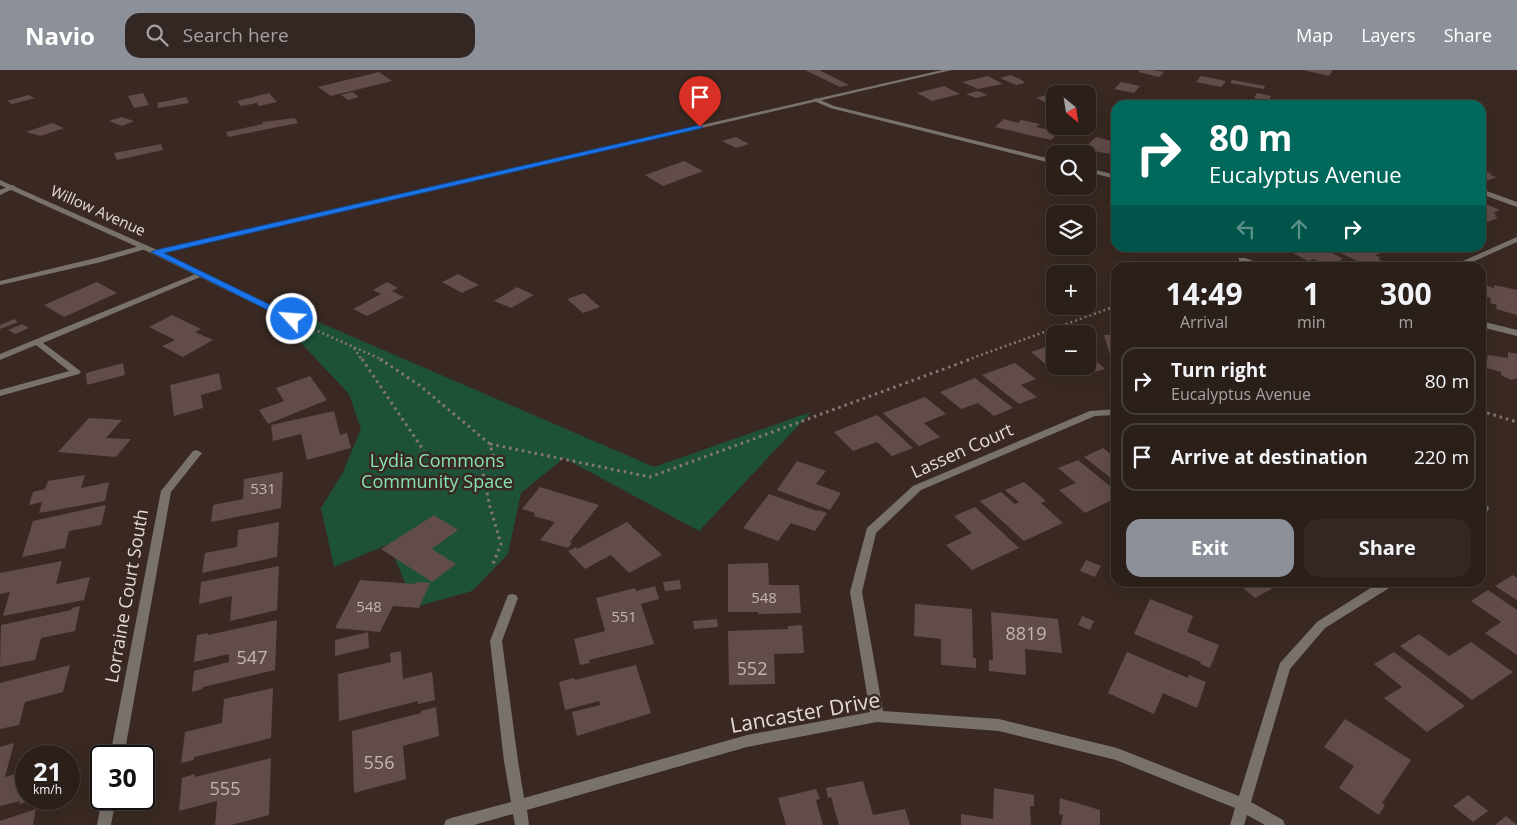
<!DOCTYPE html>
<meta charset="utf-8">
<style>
:root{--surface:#2b1f1a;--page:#332723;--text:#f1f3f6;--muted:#a6a2a2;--line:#473d39;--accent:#8c9099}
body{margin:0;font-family:"Open Sans",sans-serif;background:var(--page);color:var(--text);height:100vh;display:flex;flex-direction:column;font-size:19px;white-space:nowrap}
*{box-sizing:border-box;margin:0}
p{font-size:16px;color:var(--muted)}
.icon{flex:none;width:28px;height:28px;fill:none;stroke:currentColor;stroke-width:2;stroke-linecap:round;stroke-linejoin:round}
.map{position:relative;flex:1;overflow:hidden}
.panel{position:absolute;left:1111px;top:192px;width:375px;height:325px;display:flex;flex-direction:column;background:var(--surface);border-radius:15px;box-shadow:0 5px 20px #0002,0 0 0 1px var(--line)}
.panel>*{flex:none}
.banner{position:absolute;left:1111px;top:30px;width:375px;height:152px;border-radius:15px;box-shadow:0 5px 20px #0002,0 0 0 1px var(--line);background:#00695c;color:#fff;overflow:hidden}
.needle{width:32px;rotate:150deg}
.fabs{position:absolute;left:1046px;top:15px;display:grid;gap:10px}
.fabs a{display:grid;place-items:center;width:50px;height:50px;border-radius:10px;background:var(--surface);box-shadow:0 5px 20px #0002,0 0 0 1px var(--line);font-size:25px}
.speed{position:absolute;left:15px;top:675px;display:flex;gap:10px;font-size:25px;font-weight:700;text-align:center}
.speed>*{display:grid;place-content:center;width:65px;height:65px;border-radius:50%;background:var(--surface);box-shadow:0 5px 20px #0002,0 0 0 1px var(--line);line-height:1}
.speed small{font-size:12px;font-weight:400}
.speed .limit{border:2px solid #111;border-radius:8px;background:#fff;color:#111}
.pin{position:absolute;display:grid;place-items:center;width:42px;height:42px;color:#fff;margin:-51px -21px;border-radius:50% 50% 50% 0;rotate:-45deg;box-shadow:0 0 5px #0007}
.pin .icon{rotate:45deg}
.me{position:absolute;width:55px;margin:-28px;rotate:296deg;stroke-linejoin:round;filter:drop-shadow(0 0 4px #0008)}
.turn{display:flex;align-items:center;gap:18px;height:105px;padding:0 15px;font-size:22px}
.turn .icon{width:65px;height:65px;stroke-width:2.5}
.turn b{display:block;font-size:35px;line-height:42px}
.lanes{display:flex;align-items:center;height:48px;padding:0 15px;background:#0003;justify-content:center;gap:25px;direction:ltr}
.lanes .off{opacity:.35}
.eta{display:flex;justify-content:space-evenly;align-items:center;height:85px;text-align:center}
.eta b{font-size:30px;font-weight:700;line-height:35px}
.button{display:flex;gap:10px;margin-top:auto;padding:10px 15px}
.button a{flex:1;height:58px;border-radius:15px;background:var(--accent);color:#fff;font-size:20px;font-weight:700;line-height:58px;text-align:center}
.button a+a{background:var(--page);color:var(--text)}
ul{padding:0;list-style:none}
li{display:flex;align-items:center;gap:15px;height:68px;margin:0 10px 8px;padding:0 5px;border:2px solid var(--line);border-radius:15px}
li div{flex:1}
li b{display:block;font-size:19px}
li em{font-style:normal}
header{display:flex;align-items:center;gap:30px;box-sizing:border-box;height:70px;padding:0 25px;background:var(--accent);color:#fff}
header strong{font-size:24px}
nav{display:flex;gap:28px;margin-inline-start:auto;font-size:18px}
.search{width:350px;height:45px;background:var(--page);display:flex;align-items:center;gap:12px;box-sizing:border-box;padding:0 18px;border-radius:15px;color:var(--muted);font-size:19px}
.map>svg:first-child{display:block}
</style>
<header>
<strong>Navio</strong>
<div class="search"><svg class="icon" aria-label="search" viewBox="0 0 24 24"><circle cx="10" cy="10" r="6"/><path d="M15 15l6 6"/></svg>Search here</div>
<nav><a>Map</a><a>Layers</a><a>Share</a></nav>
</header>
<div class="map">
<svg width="1517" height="755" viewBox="0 0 1517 755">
<rect width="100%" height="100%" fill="#392922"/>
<!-- green -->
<path fill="#1e5238" d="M316,251l338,146 157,-55 -112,119 -135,-73 -43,35 -13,61 -36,37 -57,16 -26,-63 -55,23 -13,-59 22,-36 18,-43 -12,-35 -62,-66z"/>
<!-- building -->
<path fill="#614c4a" d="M805,0h14l30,15 -9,2z
M1140,0h15l9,2 -5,5 -21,-5z
M1303,0h30l-4,6z
M379,2l13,9 -61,15 -13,-9z
M1011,5l11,5 3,3 -9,2 -16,-7z
M988,6l15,8 -25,5 -16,-7z
M1201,6l25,5 -5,6 -25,-5z
M1232,10l33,6 -1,3 -34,-6z
M1121,12l19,4 -6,7 -20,-4z
M944,16l16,8 -28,7 -15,-8z
M1071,18l13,6h-29v6l-8,3 -11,-5z
M978,21l10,4 -12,3 -10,-4z
M352,22l7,5 -11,3 -7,-5z
M143,23l6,12 -15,3 -6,-12z
M269,23l8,9 -18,4 -2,-3 -16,3 -4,-5z
M1257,23l14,3 -2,5 -15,-3z
M28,25l7,3 -23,6 -5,-3z
M186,27l3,6 -31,5 -1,-5z
M121,47l13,4 -12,5 -13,-5z
M295,48l3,5 -70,14 -2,-5 37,-8 -1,-2z
M1004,49l14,4 3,-3 19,4 -4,3 23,5 -8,8 -56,-13z
M52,53l12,5 -23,8 -15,-4z
M736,67l13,7 -13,4 -14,-7z
M1096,67l20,5 -3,3 3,1v9l-33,-6z
M161,74l2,6 -46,10 -3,-7z
M684,91l19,10 -40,15 -18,-11z
M1483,100l9,4 -2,1 7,2 -11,4 -5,-2v-8z
M1481,132l19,8 -7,3 4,2 -3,1 4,2 -11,4 -6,-2z
M1294,178h28l22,11 -18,6 -12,-6 -6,2 -19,-10z
M1344,178h25l12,5 -6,2 6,3 -3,1 8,4 -14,5 -36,-17z
M1385,178h39l-10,3 -12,-2 -7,3z
M458,204l21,11 -17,8 -20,-11z
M97,212l20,11 -53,24 -20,-12z
M387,212l11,6 -6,3 12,6 -37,19 -14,-7 28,-15 -8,-4z
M1485,215l9,3v-3l23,5v25l-21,-6 1,-4 -7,-2 1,-5 -8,-2z
M517,217l17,8 -23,13 -17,-7z
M584,223l16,14 -17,6 -16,-14z
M172,245l29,14 -6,3 18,8 -30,17 -21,-11 13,-6 -26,-13z
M14,249l4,3 -18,7v-4z
M22,254l7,4 -14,6 -7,-4z
M1104,265h12v30h-3z
M1055,274v23l-5,1 -19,-16z
M1508,282l9,2v24l-5,2 -8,-3 -3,-2v-3l-15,-4 2,-13 20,3z
M1088,284l17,15 -18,5 -10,-8h11z
M123,293l2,12 -38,10 -1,-12z
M1015,293l21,16 -15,6 16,12 -18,7 -37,-29z
M219,303l3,16 -21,6 2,13 -29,8 -4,-31z
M310,306l17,24 -59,24 -9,-14 25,-9 -8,-13z
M975,308l38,30 -19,8 -16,-13 -17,6 -21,-17z
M925,327l21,17 -22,9 16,14 -21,9 -36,-33z
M334,341l6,24 7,-2 4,15 -44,12 -6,-26 -28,7 -2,-16z
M877,345l36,33 -21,8 -15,-14 -24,9 -19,-19z
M89,348l33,2 -16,18 25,1 -15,18 -58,-5z
M1103,378l13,10v24l-32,-25z
M1078,390l38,31v7l-31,15 -26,-23 17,-7 -18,-15z
M797,391l29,10 -10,13 25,9 -11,17 -53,-20z
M283,402l-2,36 -70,14 2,-17 30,-6 1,-20z
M85,405l-4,13 28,-6 -4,19 -66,12 3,-11 -13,3 4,-13 12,-3 3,-8z
M1024,412l22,19 -5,2 22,20 -39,18 -44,-40 21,-9 14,12 4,-2 -14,-12z
M540,417l59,18 -29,37 2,1 -4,5 -28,-8 15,-18 -21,-6 1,-3 -13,-4z
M769,424l48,17 1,-1 9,3 -12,18 -24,-8 -13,18 -35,-13z
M106,435l-5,20 -32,6 -4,17 -43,9 11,-36z
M975,437l44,41 -47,22 -26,-25 26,-12 -18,-17z
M434,445l24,15 -26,19 24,15 -24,18 -51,-33z
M279,452l-2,35 -75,16 3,-20 32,-6 1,-17z
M627,452l35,33 -33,18 -18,-18 -26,14 -17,-18 8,-4 1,2z
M1086,490l15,6 -6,11 -15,-6z
M62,491l-6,23 34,-7 -6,23 -81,16 7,-24 -10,2v-21z
M768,493l1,22h30l2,28 -43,1v-2h-30v-48z
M279,496l-2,44 -47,11 2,-25 -33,8 2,-22z
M1513,505l4,3v22l-22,-14z
M360,510l55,4 1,-2 14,1 -11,25 -26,-2 -13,26 -45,-4z
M680,510l1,9 -16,2 -2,-9z
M1236,512h34l5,5 -20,11z
M655,516l4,13 -18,5 13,40 -65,16 1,3 -10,2 -6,-26 31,-8 -9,-33 39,-10 1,3z
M1488,520l29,20v45l-32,-22 16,-11 -30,-21z
M1150,529l43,17 -6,16 32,13 -9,23 -10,-4 1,-2 -67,-28z
M915,534l57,5 1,49h3v10l-35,-3v-26l-27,-3z
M80,536l-5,25 -34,7 -6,22 -35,7 1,-42 70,-15 1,-2z
M991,542l67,7 4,34 -37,-4 1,26 -37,-4v-11h4z
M1082,546l12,5 -4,9 -12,-5z
M717,549l1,8 -24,2 -1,-8z
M277,550l-2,50 -72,17 -1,2 -10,3 2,-21 35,-9v-8l-35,8 3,-27 11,-2v2z
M802,555l2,28 -30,1 1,30 -46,1 -1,-54 60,-2v-3z
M368,562l1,16 -34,8v-16z
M1419,564l30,22 22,-14 42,30 -41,28 -72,-54z
M401,581l2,28 29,-7 3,28 -17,4v-3l-79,20 -1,-47 53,-12 -1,-9z
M1127,582l61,26 1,-3 17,7 -9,26 -34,-15 -9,21 -46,-21z
M1394,582l71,54 -38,26 -43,-34 18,-11 -28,-23z
M70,595l-7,27 -38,10 -6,23 -19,4v-46z
M636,595l15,48 -74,23 -5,-24 28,-7 -1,-4 -34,9 -6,-28 15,-4 1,2z
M273,618l-2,50 -77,19v3l-13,3 4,-31 37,-9 2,-24z
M436,637l3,29 -36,10 3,33 -52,14 -2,-62 69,-18v-2z
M1345,649l66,41 -29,43 3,2 -6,10 -40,-27 15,-22 -30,-19z
M14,673l-9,34 21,-6v28h12l-19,5 1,-3 -20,5v-59z
M271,688l-2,57 -38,10h-16l2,-24 -38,10 3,-33 13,-4v3z
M863,711l10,34 32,-6 5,16h-71l-8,-28 -3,1 -2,-10z
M994,718l40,7v11h-4l1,19h-70v-11l32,5z
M816,719l4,10 -4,1 7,25h-37l-8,-27z
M1468,725l20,16 -15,11 -20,-16z
M1060,728l40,12v15h-39l2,-10 -4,-1z
M36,739l-3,16h-33v-4z
M1506,746l11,9h-22z"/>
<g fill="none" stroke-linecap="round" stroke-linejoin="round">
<!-- path-far1 -->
<path stroke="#857771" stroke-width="2.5" stroke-dasharray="2 3" stroke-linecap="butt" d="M304,255l79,35
M354,278l8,12
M967,290l149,-54"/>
<!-- path -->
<path stroke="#857771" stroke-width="3" stroke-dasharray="2.5 4" stroke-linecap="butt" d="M362,289l62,92
M380,289l39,26 71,59 3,11 -12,9 9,43 11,37 -8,20
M1481,341l36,11
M490,374l160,33 321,-118"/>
<!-- service -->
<path fill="#79716c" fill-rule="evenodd" d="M816,28l18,8 221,54v4l-225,-56 -16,-7v-2z
M1088,98l28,7v4l-28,-7z
M13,115l3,2 -1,1 -15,7v-5z
M143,175l4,2 -1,2 -45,13 -101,23v-4l96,-23z
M198,203h6l1,2 -162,68 36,27 2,2 -2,2 -79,22v-6l69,-19 -33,-26 -36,15v-6z"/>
<!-- minor -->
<path fill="#79716c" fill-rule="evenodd" d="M942,0h10l-789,183 132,64v4l-3,1 -139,-68 -153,-69v-5l2,1 155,69z
M1481,119l36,13v5l-36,-13z
M1517,167v5l-58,26h-12z
M1239,188h6l29,10h-14l-21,-6z
M1481,251l36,9v6l-36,-9z
M1116,339v6l-21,1 -174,74 -45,43 -14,59 21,119 116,8 118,29 122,48 41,-133 37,-41 63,-40h16l-2,3 -69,43 -35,41 -39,133 32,18 2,5h-20l-18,-10 -3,10h-14l5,-17 -119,-48 -117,-29 -122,-9 -130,25 -220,63 2,15h-14l-2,-11 -39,11h-30l2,-5 5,-2 60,-16 -7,-41 -14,-120 18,-46 4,-1 4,1 2,3 -16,43 16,120 6,37 223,-63 123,-23 -20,-120 17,-64 46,-42 177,-75z
M197,380l5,3 -31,39 -47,264h-14l51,-265 32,-40z
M1484,435l4,1 1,3 -4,6 -4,1v-10z
M102,729h14l-5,26h-14z"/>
</g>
<!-- route -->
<path fill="#1a73e8" stroke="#114b97" d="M700,55h2v3l-538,125 131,64v4l-3,1 -141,-70 5,-2z"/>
<g text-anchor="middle" stroke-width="5" stroke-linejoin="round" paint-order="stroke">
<!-- far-street labels -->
<g font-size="15" fill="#e5dad5" stroke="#392922">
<text transform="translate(98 141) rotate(24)" y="5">Willow Avenue</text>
</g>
<!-- number labels -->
<g font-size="15" fill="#c4b6b2">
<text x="263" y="424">531</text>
<text x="764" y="533">548</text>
<text x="369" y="542">548</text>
<text x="624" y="552">551</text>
</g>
<!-- street labels -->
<g font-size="18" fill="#e5dad5" stroke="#392922">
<text transform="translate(962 381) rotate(-24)" y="6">Lassen Court</text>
<text transform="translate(127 526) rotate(-80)" y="6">Lorraine Court South</text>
</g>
<!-- park labels -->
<g font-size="18" fill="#84e3b1" stroke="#392922">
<text x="437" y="397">Lydia Commons<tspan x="437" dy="21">Community Space</tspan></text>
</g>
<!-- near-number labels -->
<g font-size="18" fill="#c4b6b2">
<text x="1026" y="570">8819</text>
<text x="252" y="594">547</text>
<text x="752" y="605">552</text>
<text x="379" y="699">556</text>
<text x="225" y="725">555</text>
</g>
<!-- near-street labels -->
<g font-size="21" fill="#e5dad5" stroke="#392922">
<text transform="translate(805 643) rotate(-10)" y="7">Lancaster Drive</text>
</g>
</g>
</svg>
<div class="fabs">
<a><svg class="needle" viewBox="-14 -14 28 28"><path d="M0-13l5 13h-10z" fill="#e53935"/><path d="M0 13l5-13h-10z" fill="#a6a2a2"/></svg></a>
<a><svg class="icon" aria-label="search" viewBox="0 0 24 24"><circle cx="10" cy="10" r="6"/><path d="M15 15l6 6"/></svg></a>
<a><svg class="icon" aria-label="layers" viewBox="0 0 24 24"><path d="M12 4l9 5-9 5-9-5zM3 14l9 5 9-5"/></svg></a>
<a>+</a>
<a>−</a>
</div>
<div class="speed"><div>21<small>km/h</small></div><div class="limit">30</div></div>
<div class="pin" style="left:700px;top:57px;background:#d93025"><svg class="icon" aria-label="arrive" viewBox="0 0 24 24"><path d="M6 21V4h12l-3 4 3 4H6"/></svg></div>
<svg class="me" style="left:292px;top:249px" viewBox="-20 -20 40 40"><circle r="17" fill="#1a73e8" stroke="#fff" stroke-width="3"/><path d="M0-11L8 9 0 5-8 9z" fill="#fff"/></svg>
<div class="banner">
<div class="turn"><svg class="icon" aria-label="right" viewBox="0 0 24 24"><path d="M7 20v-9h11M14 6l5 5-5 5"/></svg><div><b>80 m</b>Eucalyptus Avenue</div></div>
<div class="lanes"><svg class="icon off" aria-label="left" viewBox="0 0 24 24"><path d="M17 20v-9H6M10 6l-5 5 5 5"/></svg><svg class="icon off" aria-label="ahead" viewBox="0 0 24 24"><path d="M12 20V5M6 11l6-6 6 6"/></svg><svg class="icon" aria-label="right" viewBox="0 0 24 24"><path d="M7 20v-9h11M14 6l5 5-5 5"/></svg></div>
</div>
<section class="panel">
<div class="eta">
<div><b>14:49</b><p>Arrival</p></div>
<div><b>1</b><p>min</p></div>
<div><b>300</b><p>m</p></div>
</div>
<ul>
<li><svg class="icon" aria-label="right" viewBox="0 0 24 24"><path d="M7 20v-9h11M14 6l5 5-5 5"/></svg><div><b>Turn right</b><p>Eucalyptus Avenue</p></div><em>80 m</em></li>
<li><svg class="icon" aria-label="arrive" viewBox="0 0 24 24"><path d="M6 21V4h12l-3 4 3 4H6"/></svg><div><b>Arrive at destination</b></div><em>220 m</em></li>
</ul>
<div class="button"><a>Exit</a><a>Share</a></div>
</section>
</div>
